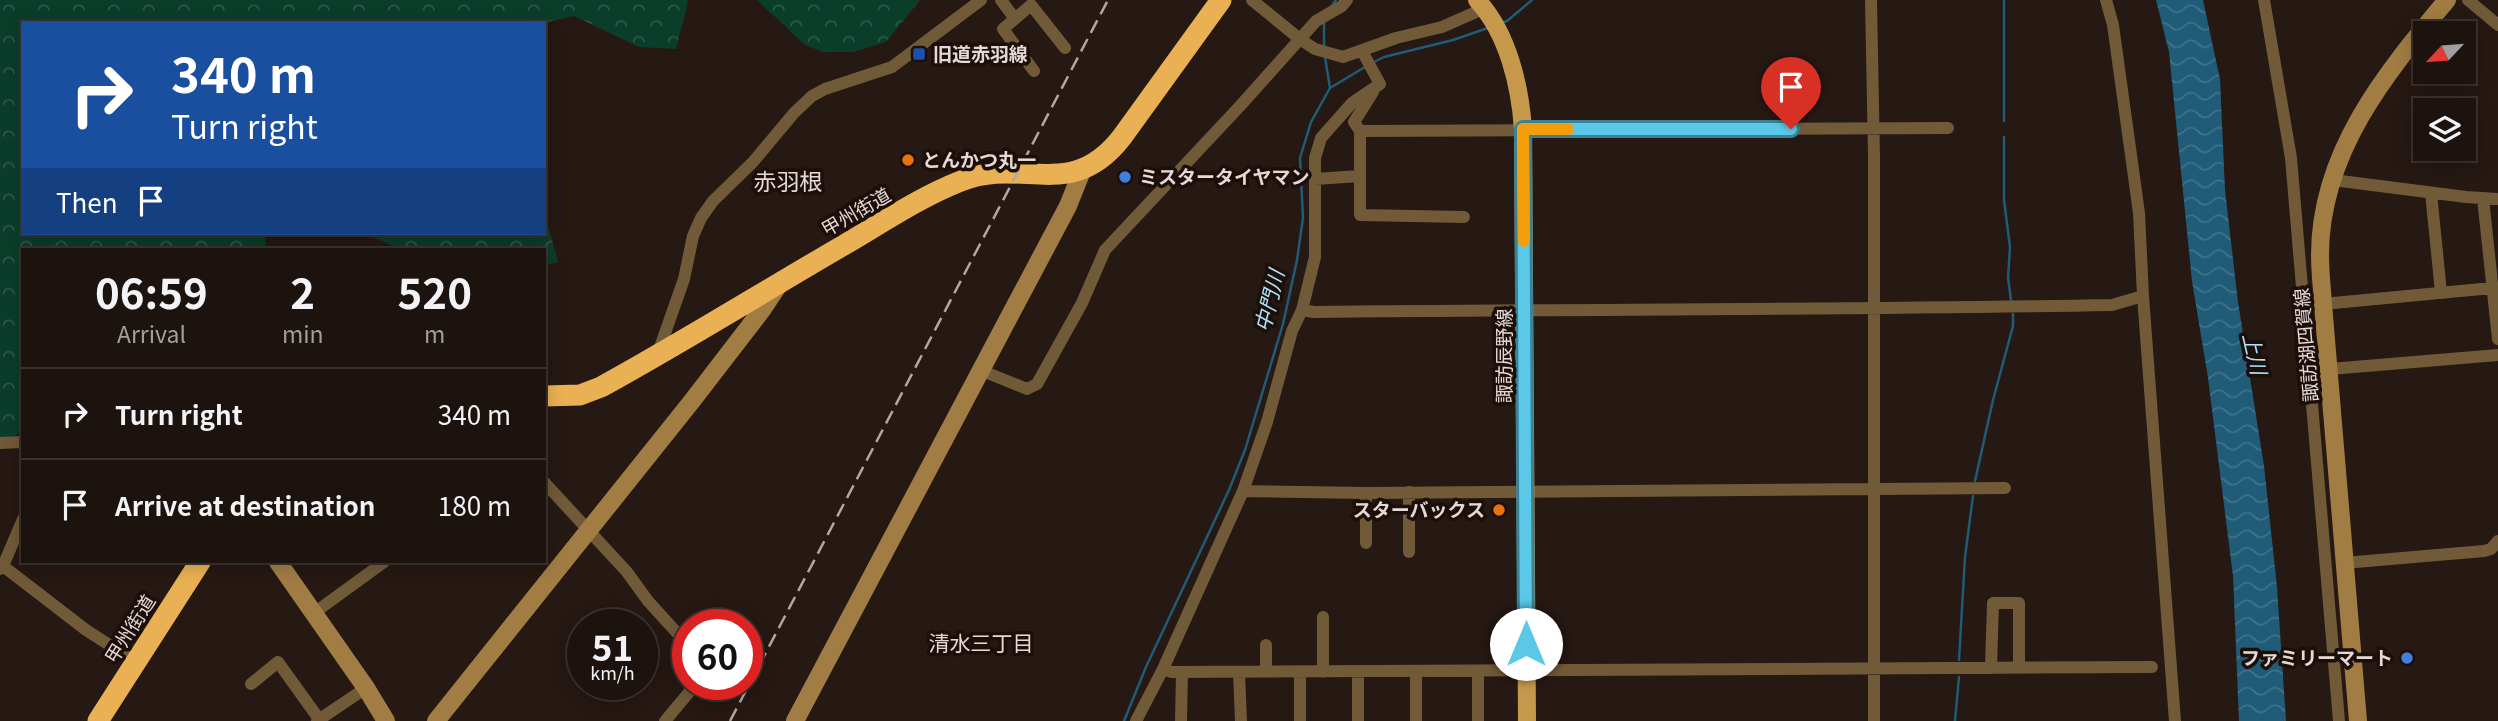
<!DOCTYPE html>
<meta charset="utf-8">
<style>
:root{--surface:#1c120e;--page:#251b17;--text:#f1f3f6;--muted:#a09e9e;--line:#3a322e}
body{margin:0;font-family:Georgia,"Noto Sans JP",serif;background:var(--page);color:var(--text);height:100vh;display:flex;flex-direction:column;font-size:26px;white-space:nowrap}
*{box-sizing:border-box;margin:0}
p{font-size:23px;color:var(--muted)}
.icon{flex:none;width:38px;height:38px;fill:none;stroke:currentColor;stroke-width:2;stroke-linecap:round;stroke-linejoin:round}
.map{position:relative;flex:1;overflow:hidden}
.drawer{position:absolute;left:21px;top:248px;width:525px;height:315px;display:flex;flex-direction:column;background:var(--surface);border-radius:0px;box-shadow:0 4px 18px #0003,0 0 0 2px var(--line)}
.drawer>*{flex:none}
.guide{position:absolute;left:21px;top:21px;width:525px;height:214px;border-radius:0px;box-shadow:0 4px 18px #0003,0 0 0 2px var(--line);background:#1a4fa0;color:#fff;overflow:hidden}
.needle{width:46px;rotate:244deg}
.fabs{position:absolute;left:2413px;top:21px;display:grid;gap:14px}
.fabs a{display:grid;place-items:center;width:63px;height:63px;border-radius:0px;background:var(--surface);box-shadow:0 4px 18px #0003,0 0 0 2px var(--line);font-size:35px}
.speed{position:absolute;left:567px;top:609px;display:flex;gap:14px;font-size:35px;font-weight:700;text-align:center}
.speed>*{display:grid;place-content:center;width:91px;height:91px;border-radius:50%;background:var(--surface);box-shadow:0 4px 18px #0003,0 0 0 2px var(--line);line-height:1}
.speed small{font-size:18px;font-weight:400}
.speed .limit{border:10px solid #d22;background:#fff;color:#111}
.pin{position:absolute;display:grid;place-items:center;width:60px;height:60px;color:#fff;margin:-72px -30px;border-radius:50% 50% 50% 0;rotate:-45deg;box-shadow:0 0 7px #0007}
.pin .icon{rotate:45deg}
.me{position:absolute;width:77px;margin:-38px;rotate:0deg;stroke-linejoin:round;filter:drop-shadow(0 0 5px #0008)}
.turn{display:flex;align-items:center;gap:24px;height:147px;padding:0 35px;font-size:32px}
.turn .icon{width:91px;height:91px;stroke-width:2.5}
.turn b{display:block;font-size:49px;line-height:60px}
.then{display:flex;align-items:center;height:66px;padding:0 35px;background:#0003;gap:14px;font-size:26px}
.eta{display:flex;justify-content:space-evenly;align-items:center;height:119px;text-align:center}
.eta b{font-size:42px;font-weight:700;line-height:49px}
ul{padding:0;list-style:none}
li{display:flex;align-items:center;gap:21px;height:91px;padding:0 35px;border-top:2px solid var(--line)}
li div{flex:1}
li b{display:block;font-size:26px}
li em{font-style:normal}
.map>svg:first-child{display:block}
</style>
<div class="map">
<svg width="2498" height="721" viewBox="0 0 2498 721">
<defs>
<pattern id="forest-crowns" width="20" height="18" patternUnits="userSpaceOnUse" patternTransform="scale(1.75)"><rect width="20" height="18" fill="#0b3d2b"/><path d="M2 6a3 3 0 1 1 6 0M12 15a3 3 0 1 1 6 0" fill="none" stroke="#2e5849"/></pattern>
<pattern id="water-waves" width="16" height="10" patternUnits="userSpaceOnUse" patternTransform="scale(1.75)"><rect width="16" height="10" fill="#205b78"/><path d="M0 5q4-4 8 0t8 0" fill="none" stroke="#40728a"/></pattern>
</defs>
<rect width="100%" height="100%" fill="#261813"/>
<!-- forest -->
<path fill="url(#forest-crowns)" d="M0,0h687l1,2 -12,47 -37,-2 -65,-31 -30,7h-521v210h243l-1,17h-242v180l-23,18z
M757,0h163l-34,42 -33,10h-31l-18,-8z
M544,223l4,2 10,37 -14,4v-16h-142l-38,-17h180z"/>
<!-- water -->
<path fill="url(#water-waves)" d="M2156,0h47l17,79 5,111 13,112 26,164 13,121 9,134h-47l-6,-145 -25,-198 -16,-97 -23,-229z"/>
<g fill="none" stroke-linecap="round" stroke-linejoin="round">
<!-- stream -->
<path stroke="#205b78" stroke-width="2.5" d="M2004,0v121
M1331,7l5,-7
M1324,23v24
M1501,23l6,-2 25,-21
M1325,57l5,31
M1374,62l10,-5 69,-17 35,-12
M2004,137v63l6,47 -2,31 3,22
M1975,481l18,-81 20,-74v-12
M1959,660l6,-103 8,-61
M1124,721l22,-54 83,-177 16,-40 38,-126 14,-64 6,-42 -3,-60 11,-36 19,-34 35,-21
M1955,721l4,-44"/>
<!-- street -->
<path stroke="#705a38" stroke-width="12" d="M1001,0l14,19
M1252,0l49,40 14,9 28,8 53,-19 46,-11 43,-19
M1871,0l3,156v565
M2106,0l7,25 26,188 4,83 32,425
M2264,0l27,158 48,563
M2468,0l30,25
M1034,71l-31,-42 28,-24 34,43
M1373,92l-19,30 6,9v84l104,2
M1360,131l588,-3
M1315,179l45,-3
M2333,180l133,17 32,2
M2431,193l10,99
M2483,198l15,141
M2323,304l169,-16
M1302,310l12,2c266,-3 532,-2 798,-7l31,-9
M658,353l26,-74 9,-43 8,-18 12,-17 40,-39 41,-49 18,-17 13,-7 67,-22 89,-67
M2330,369l168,-14
M980,370l47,19 10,-5 45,-81 23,-53 135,-144 76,-85 26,-15 5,-6
M0,443l23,-1
M544,482l83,90 21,29 40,44
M1243,491l123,2 639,-5
M1409,492v60
M1366,543v-50
M2344,563l140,-12 7,-2 7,-8
M3,566l20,-47
M0,569l3,-3 83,64 50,32
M314,613l70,-51
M1323,617v55
M1991,668l2,-65h26v65
M1163,669l8,3 981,-5
M1239,672l2,49
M1266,672v-27
M1300,672v49
M1358,672v49
M1478,672v49
M251,684l27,-22 41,57
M317,721l49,-33
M665,721l31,-37
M1136,721l27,-52 80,-178 24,-69 25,-91 10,-21 13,-53v-99l6,-20 31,-35 28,-19 -18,-33
M1181,721l1,-49
M1416,721v-49"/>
<!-- secondary -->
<path stroke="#a17d44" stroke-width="18" d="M278,562l88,126 20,33
M436,721l256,-320 70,-91 18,-27
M795,721l273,-515 14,-35
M2358,721l-35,-417c-1,-16 -3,-32 -3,-49 0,-102 65,-181 127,-255"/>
<!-- primary -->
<path stroke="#c6984c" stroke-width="18" d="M1477,0c31,33 43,86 46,129l4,592"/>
<!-- highway -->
<path stroke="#e9b153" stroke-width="21" d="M544,396l36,-1 21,-8c82,-45 162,-95 243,-142 38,-22 76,-48 117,-64 61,-25 110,22 161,-44l99,-137
M98,721l102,-159"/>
<!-- rail -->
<path stroke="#b3a7a4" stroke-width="2.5" stroke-dasharray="14 7" stroke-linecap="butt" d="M730,721l378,-721"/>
</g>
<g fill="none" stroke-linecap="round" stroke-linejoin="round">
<defs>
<path id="route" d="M1526,644l-3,-515h268"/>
</defs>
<!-- route casing -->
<use href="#route" stroke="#3a8296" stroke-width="18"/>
<!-- route -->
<use href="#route" stroke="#5ac8e6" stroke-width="12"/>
<!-- slow -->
<path stroke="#f59e0b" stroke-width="12" d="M1524,241l-1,-112h45"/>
</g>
<!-- markers -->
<rect fill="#1a4fb4" stroke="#1c0f0a" stroke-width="2.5" x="912" y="47" width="14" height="14" rx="3.5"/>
<g fill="#e8710a" stroke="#1c0f0a" stroke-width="2.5">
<circle cx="908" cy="160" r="7"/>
<circle cx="1499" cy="510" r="7"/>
</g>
<g fill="#3f7fe0" stroke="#1c0f0a" stroke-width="2.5">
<circle cx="1125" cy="177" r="7"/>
<circle cx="2407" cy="658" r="7"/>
</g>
<g text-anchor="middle" stroke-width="7" stroke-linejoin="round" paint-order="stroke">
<!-- poi labels -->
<g font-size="19" font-weight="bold" fill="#e4d9d6" stroke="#1c0f0a" text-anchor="start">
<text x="933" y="61">旧道赤羽線</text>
<text x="922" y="167">とんかつ丸一</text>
<text x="1139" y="184">ミスタータイヤマン</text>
<text x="1485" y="517" text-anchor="end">スターバックス</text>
<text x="2393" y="665" text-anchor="end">ファミリーマート</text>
</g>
<!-- street labels -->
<g font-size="19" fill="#e4d9d6" stroke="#1c0f0a">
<text transform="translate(856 212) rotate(-30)" y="7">甲州街道</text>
<text transform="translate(2306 345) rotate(-95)" y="7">諏訪湖四賀線</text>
<text transform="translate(1504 356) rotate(-90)" y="7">諏訪辰野線</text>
<text transform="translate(130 629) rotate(-58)" y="7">甲州街道</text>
</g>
<!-- water labels -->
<g font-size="21" font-style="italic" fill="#b0e0fc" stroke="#1c0f0a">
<text transform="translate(1270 301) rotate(-76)" y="7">中門川</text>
<text transform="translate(2254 354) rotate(77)" y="7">上川</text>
</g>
<!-- neighbourhood labels -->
<g font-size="21" fill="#e4d9d6" stroke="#1c0f0a">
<text x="981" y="651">清水三丁目</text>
</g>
<!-- quarter labels -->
<g font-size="23" fill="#e4d9d6" stroke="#1c0f0a">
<text x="788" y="190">赤羽根</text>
</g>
</g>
</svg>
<div class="fabs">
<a><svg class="needle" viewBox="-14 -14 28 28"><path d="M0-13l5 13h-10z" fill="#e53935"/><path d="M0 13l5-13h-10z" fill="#a09e9e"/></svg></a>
<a><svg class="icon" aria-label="layers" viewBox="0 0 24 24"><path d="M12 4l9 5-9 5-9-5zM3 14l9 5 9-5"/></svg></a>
</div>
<div class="speed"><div>51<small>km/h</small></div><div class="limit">60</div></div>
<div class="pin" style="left:1791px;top:129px;background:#d93025"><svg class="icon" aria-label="arrive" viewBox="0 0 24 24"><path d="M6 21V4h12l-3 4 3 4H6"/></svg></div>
<svg class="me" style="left:1526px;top:644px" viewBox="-20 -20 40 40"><circle r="19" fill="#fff"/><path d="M0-13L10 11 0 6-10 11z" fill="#5ac8e6"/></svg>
<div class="guide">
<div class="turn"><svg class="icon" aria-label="right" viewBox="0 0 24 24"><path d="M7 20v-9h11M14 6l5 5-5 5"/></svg><div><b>340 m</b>Turn right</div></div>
<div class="then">Then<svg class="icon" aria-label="arrive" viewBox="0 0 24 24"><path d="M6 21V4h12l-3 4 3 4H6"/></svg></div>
</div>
<section class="drawer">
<div class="eta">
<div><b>06:59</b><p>Arrival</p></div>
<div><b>2</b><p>min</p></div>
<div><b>520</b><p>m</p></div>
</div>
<ul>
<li><svg class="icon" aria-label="right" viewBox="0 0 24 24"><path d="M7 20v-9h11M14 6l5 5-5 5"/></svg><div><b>Turn right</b></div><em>340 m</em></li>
<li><svg class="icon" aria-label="arrive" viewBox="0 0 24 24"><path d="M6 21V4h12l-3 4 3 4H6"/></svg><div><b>Arrive at destination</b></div><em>180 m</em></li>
</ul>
</section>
</div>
